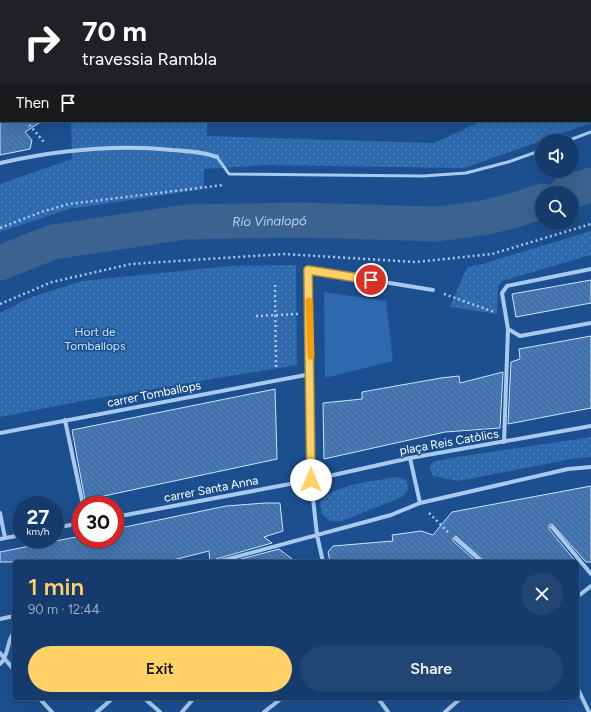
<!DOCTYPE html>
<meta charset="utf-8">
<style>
:root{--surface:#143b6b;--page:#214673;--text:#f1f3f6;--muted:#9dadc1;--line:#33557e;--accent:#ffd166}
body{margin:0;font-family:Figtree,sans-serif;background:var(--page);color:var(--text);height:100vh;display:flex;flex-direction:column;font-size:15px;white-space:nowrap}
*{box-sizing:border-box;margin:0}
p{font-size:13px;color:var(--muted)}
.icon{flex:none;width:22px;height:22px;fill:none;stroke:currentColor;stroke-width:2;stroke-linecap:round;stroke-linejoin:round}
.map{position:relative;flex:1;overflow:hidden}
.panel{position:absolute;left:12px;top:560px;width:567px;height:140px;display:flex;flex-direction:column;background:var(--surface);border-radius:6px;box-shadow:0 4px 16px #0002,0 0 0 1px var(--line)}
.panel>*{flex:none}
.top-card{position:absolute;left:0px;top:0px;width:591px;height:122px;box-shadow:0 4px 16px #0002,0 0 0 1px var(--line);background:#202124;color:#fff;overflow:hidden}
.fabs{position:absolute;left:535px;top:134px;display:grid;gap:8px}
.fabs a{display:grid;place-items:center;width:44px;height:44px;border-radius:50%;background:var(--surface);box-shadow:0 4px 16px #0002,0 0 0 1px var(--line);font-size:20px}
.speed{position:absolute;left:12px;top:496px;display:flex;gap:8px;font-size:20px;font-weight:700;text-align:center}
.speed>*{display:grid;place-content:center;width:52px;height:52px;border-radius:50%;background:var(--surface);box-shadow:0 4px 16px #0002,0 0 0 1px var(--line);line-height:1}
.speed small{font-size:10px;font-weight:400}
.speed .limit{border:6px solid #d22;background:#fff;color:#111}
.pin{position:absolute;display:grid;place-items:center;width:34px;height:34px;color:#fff;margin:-17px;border:2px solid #fff;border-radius:50%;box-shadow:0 1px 4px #0007}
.me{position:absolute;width:44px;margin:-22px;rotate:0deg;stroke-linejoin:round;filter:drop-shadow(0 0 3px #0008)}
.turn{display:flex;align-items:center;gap:14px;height:84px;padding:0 16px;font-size:18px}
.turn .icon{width:52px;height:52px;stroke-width:2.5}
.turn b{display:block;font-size:28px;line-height:34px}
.then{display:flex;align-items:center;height:38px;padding:0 16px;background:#0003;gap:8px;font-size:15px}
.round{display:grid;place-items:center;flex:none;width:42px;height:42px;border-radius:21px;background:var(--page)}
.headline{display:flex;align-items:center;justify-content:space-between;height:68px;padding:0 16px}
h1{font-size:24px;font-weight:600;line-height:30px;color:var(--accent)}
.cta{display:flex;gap:8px;margin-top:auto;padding:8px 16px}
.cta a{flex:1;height:46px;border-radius:24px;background:var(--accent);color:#111;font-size:16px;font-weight:600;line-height:46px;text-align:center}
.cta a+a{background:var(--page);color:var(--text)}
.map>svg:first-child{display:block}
</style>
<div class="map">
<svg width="591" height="712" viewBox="0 0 591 712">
<defs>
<pattern id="park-dots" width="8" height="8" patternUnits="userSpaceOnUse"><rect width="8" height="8" fill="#2e69ad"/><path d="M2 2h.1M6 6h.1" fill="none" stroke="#4d80b9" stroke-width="1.8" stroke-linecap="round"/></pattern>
<pattern id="building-back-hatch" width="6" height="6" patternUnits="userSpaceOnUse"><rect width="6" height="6" fill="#4478b7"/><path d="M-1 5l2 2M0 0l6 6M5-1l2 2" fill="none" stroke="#486282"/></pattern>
</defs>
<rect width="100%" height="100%" fill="#1b4f8f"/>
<!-- grass -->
<path fill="#2e69ad" d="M324,292l62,9 7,60 -68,17z"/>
<!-- park -->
<path fill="url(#park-dots)" d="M590,71l1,52 -127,45 -198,-3 -62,4v20l-135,20 -69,23v-48l72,-25 -1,-38h136v15l227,7 48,-22h108z
M591,231v24l-89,26 -4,6 -1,27 -47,-7 17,-40 15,-3z
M296,265l1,100 -215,36 -82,16v-104l29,-15 53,-17 148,-15z
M591,437v20l-19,2 -114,22 -25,-5 -4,-10 6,-5 22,-4z
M396,477l11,3 1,10 -6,7 -60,24h-12l-8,-7 -2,-12c17,-19 52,-20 76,-25z"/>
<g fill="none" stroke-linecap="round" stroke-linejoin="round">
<!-- river -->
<g stroke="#3c6290" stroke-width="35">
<path d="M566,193l25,-8"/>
<path id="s1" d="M0,263l53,-21 133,-20 114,-2 138,4 44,-6 30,-7 30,-10"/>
</g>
</g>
<!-- building -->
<path fill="url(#building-back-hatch)" stroke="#cfe3fa" d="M0,121h42l-17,11 7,8 -2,9 -30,6z
M591,280v23l-75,14 -4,-23z
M591,336v72l-83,16 3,-62 9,-3 -1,-10z
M503,372l-3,56 -55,4 -121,27 -1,-56 39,-4v-7l79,-14 18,-2 1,7z
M275,389l2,70 -192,41 -13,-70z
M591,486v76h-5l-34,-38 -3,1v4l27,33h-91l-29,-26 -3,2v3l24,21h-147l-2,-10 5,-6 60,-5 -1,-6 29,-4 12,4 19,-23z
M265,503h15l3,28 -19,6 8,6 -56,16 -2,3h-4l-1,-11 -44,11h-165v-10l81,-16v3h34v-10l111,-23z
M279,549l17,13h-66z"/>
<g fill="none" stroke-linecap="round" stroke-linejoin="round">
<!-- path -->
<path stroke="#a9c9ee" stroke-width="2.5" stroke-dasharray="2 3" stroke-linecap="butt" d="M0,90l1,1
M26,121l18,21
M0,228l41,-16 28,-8 154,-19
M275,285l1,83
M444,294l50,18
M0,304l52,-22 79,-18 153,-10 132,8 76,-8 99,-30
M256,316l42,-2
M429,513l19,19"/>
<!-- lane -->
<path stroke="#a9c9ee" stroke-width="3" d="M567,141l24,-9
M217,157l12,17 194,2 43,-3 42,-11 34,-12"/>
<!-- street -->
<path stroke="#a9c9ee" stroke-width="4" d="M260,0v1
M53,1l2,-1
M379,1v-1
M580,1l1,-1
M0,29l1,2
M0,34h1
M0,163c58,-13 113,-19 172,-13 16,1 31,2 45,7
M591,269l-84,17 -5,7 6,36 12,7 71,-13
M65,420l18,85
M0,433l311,-59
M504,442l4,-113
M410,458l10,45
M0,513l5,25
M115,517l196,-37 99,-22 181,-32
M552,527l39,47
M55,528l26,-5
M0,539l21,-4
M456,539l26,23
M217,562l174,-47 29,-12 148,-34 23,-2
M323,562l-6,-27 -6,-55 -2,-210 124,20
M577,597l14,-11
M0,619l14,-3
M0,653l14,17
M0,664c9,-8 6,-21 14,-32
M577,687l12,25
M39,698l13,14
M144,698l16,14
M378,698l10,14
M97,712l16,-14
M182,712l12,-14
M264,712l18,-14
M445,712l16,-14"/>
</g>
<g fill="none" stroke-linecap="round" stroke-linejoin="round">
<defs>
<path id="route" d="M311,480l-3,-210 63,10"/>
</defs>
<!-- route casing -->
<use href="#route" stroke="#a68842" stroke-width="10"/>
<!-- route -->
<use href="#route" stroke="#ffd166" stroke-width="7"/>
<!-- slow -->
<path stroke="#f59e0b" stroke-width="7" d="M309,301l2,55"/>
</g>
<g text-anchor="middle" stroke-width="3" stroke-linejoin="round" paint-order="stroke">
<!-- park labels -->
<g font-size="12" fill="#cfe3fa" stroke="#1b4f8f">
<text x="95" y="336">Hort de<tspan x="95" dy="14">Tomballops</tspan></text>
</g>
<!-- street labels -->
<g font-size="12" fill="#fff" stroke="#1b4f8f">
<text transform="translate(154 394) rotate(-11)" y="4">carrer Tomballops</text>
<text transform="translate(449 442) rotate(-10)" y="4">plaça Reis Catòlics</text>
<text transform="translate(211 489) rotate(-11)" y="4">carrer Santa Anna</text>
</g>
<!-- water labels -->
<g font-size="13" font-style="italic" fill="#b5d3f5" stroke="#1b4f8f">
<text dy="5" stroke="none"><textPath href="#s1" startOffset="275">Río Vinalopó</textPath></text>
</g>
</g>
</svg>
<div class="fabs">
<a><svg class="icon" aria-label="sound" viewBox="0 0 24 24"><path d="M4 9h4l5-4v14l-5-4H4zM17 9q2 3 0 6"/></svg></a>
<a><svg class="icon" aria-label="search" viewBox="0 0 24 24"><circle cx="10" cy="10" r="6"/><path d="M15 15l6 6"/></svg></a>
</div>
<div class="speed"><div>27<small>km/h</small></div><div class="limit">30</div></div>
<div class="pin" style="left:371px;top:280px;background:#d93025"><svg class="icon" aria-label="arrive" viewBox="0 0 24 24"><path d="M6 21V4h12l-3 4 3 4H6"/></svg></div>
<svg class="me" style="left:311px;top:480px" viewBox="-20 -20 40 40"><circle r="19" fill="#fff"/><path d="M0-13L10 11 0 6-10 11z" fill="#ffd166"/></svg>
<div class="top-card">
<div class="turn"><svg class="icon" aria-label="right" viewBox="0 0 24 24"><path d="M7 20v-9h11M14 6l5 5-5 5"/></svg><div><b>70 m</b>travessia Rambla</div></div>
<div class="then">Then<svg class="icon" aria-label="arrive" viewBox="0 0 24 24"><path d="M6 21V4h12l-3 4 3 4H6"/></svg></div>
</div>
<section class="panel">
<div class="headline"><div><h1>1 min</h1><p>90 m · 12:44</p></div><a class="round"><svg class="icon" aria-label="close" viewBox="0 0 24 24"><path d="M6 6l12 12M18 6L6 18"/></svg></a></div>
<div class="cta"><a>Exit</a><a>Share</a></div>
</section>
</div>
